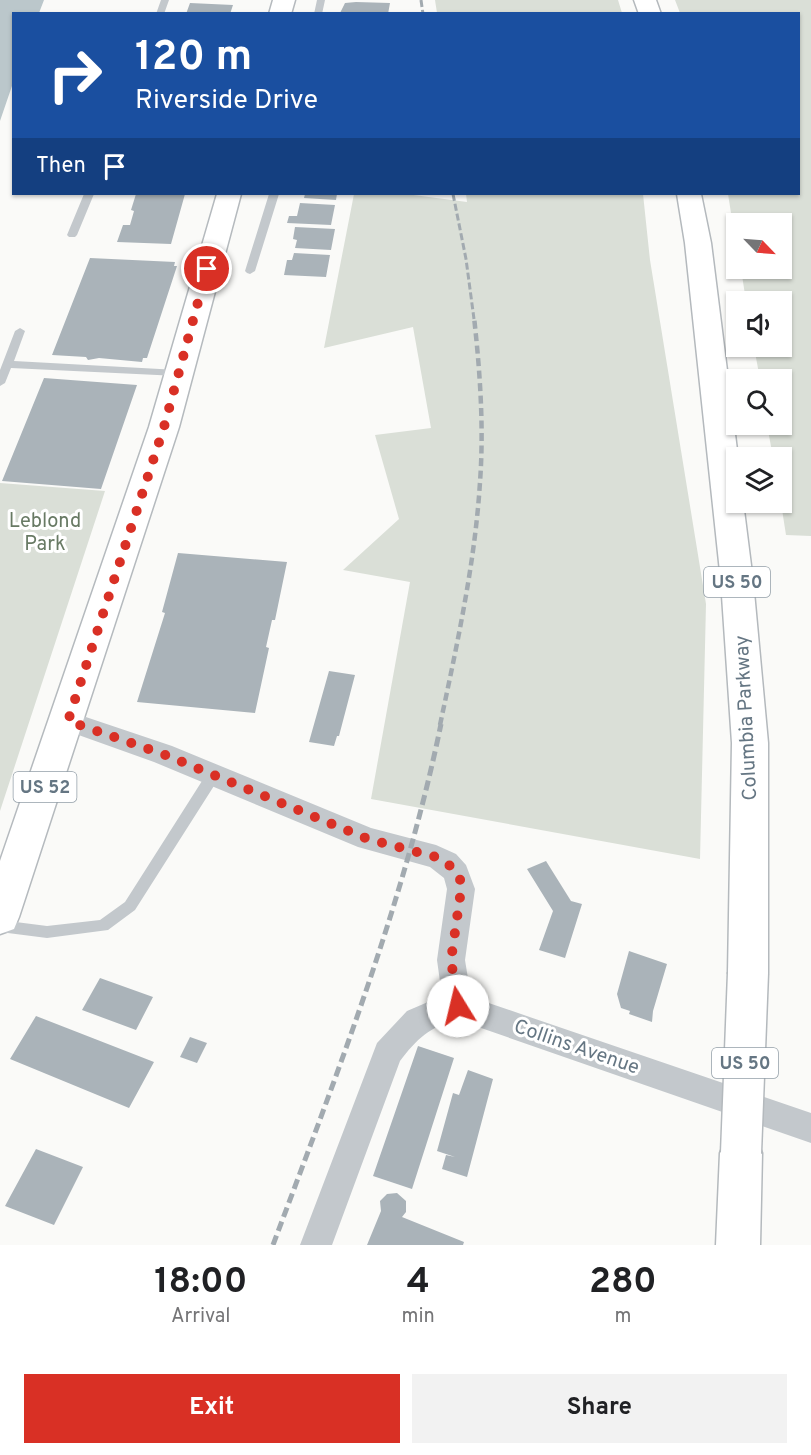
<!DOCTYPE html>
<style>
:root{--surface:#fff;--page:#f2f2f2;--text:#202124;--muted:#757577;--accent:#d93025}
body{margin:0;font-family:Overpass,sans-serif;background:var(--page);color:var(--text);height:100vh;display:flex;flex-direction:column;font-size:22px;white-space:nowrap}
*{box-sizing:border-box;margin:0}
p{font-size:20px;color:var(--muted)}
.icon{flex:none;width:33px;height:33px;fill:none;stroke:currentColor;stroke-width:2;stroke-linecap:round;stroke-linejoin:round}
.map{position:relative;height:1245px;overflow:hidden}
.panel{display:flex;flex-direction:column;background:var(--surface);flex:1}
.panel>*{flex:none}
.top-card{position:absolute;left:12px;top:12px;width:788px;height:183px;border-radius:0px;box-shadow:0 2px 4px #0004;background:#1a4fa0;color:#fff;overflow:hidden}
.needle{width:39px;rotate:115deg}
.buttons{position:absolute;left:726px;top:213px;display:grid;gap:12px}
.buttons a{display:grid;place-items:center;width:66px;height:66px;border-radius:0px;background:var(--surface);box-shadow:0 2px 4px #0004;font-size:30px}
.pin{position:absolute;display:grid;place-items:center;width:51px;height:51px;color:#fff;margin:-26px;border:3px solid #fff;border-radius:50%;box-shadow:0 2px 6px #0007}
.me{position:absolute;width:66px;margin:-33px;rotate:351deg;stroke-linejoin:round;filter:drop-shadow(0 0 4px #0008)}
.turn{display:flex;align-items:center;gap:21px;height:126px;padding:0 24px;font-size:27px}
.turn .icon{width:78px;height:78px;stroke-width:2.5}
.turn b{display:block;font-size:42px;line-height:51px}
.then{display:flex;align-items:center;height:57px;padding:0 24px;background:#0003;gap:12px;font-size:22px}
.eta{display:flex;justify-content:space-evenly;align-items:center;height:102px;text-align:center}
.eta b{font-size:36px;font-weight:700;line-height:42px}
.action{display:flex;gap:12px;margin-top:auto;padding:12px 24px}
.action a{flex:1;height:69px;border-radius:0px;background:var(--accent);color:#fff;font-size:24px;font-weight:700;line-height:69px;text-align:center}
.action a+a{background:var(--page);color:var(--text)}
.map>svg:first-child{display:block}
</style>
<div class="map">
<svg width="811" height="1245" viewBox="0 0 811 1245">
<rect width="100%" height="100%" fill="#fafaf8"/>
<!-- green -->
<path fill="#dadfd7" d="M435,0h183l4,13h-185z
M675,0h136v536l-25,-1 -5,-32 1,-45 -9,-1 -6,-32 15,-1v-44l-22,-1 -6,-32 28,-1v-44l-36,-1 -5,-32 41,-1v-44h-46v21l-8,-51h70v-180l-118,-1z
M354,194h52l61,8 -1,-8h177l7,66 56,344 -6,255 -329,-60 39,-217 -67,-12 56,-51 -24,-84 56,-7 -18,-101 -89,21z
M0,483l105,8 -105,320z"/>
<!-- water -->
<path fill="#bbc7cb" d="M0,0h44l-5,13 -25,1 -1,69 -13,38z"/>
<!-- building -->
<path fill="#aab3b9" d="M356,2l34,1 -2,11 -48,-1 5,-10z
M190,3l43,2 -3,9h-44z
M136,194h49l-14,50 -54,-2 6,-17h7l4,-14 -3,-1z
M305,194h32l-1,6 -32,-2z
M300,203l35,2 -4,20 -44,-2 2,-7h8z
M295,227l40,2 -4,21 -36,-2 2,-8 -4,-1z
M294,253l36,2 -4,22 -42,-2 3,-15h5z
M90,258l85,4 -1,4h3l-30,92h-4l-1,4 -43,-4 -11,2 -2,-3 -34,-2z
M44,378l93,7 -36,104 -99,-8z
M178,553l109,9 -12,58h-3l-6,27 3,1 -14,65 -118,-11 28,-89 -3,-1z
M329,671l26,4 -16,61h-2l-3,10 -25,-4z
M546,861l25,40 11,3 -17,54 -26,-8 14,-39 -26,-42z
M629,951l38,13 -14,47 -1,11 -23,-8 1,-3 -9,-3 -4,-14z
M100,978l53,19 -17,33 -54,-20z
M36,1016l118,46 -25,46 -119,-49z
M190,1037l17,6 -10,20 -17,-6z
M418,1046l36,12 -42,131 -39,-13z
M468,1070l25,9 -26,98 -25,-8 4,-14 9,2 -18,-6 16,-58 6,2z
M36,1149l47,18 -29,58 -49,-19z
M397,1193l9,8v11l-4,5 62,25 -1,3h-96l14,-34 -1,-10 7,-7z"/>
<g fill="none" stroke-linecap="round" stroke-linejoin="round">
<defs>
<path id="primary" d="M273,0h22l-4,14h-22z
M217,194h24l-62,233 -160,490 -5,12 -14,5v-73l149,-434z"/>
<path id="trunk" d="M634,0h22l5,14h-22z
M677,194h24l10,49 27,215 -2,44h7l10,79 15,162v230l-6,13 -14,5 -14,-5 -6,-13 4,-230 -11,-162 -36,-338z
M741,1132l15,6 6,15 -2,92h-44l4,-92 6,-15z"/>
</defs>
<!-- primary casing -->
<use href="#primary" stroke="#b5babe" stroke-width="3"/>
<!-- trunk casing -->
<use href="#trunk" stroke="#b4b9bd" stroke-width="3"/>
<!-- service -->
<path fill="#c3c8cc" fill-rule="evenodd" d="M161,0h8l-5,14h-8z
M317,0h8l-3,14h-8z
M84,194h10l-17,41 -2,2h-6l-2,-2z
M269,194h10l-24,77 -5,3 -3,-1 -2,-2z
M20,328l5,3 -11,30 164,9 5,3 -5,3 -167,-8 -6,15 -5,3v-16l15,-39z
M214,769l5,1 2,4 -2,4 -84,132 -27,20 -61,8 -47,-6v-12l47,6 53,-6 25,-18 84,-132z"/>
<!-- minor -->
<path fill="#c3c8cc" fill-rule="evenodd" d="M68,711l104,35 199,82 65,17 20,9 10,11 9,24 -10,71 6,37 340,116v30l-353,-123c-27,5 -42,20 -58,41l-68,184h-32l77,-202 30,-32 35,-15 -5,-36 10,-71 -3,-11 -14,-11 -72,-20 -204,-85 -95,-34 -4,-7 4,-7z"/>
<!-- primary -->
<use href="#primary" fill="#fff" fill-rule="evenodd"/>
<!-- trunk -->
<use href="#trunk" fill="#fff" fill-rule="evenodd"/>
<!-- rail-far2 -->
<path stroke="#a2aab0" stroke-width="3" stroke-dasharray="7 3" stroke-linecap="butt" d="M421,0l2,14
M453,194l13,65 8,60"/>
<!-- rail-far1 -->
<path stroke="#a2aab0" stroke-width="4.5" stroke-dasharray="8 4.5" stroke-linecap="butt" d="M440,725c17,-80 35,-162 40,-243 4,-55 0,-111 -6,-165"/>
<!-- rail -->
<path stroke="#a2aab0" stroke-width="5" stroke-dasharray="10 5" stroke-linecap="butt" d="M273,1245c64,-171 131,-342 168,-521"/>
<defs>
<path id="trunk-bridge" d="M741,1153l7,-180"/>
</defs>
<!-- trunk-bridge casing -->
<use href="#trunk-bridge" stroke="#b4b9bd" stroke-width="43" stroke-linecap="butt"/>
<!-- trunk-bridge -->
<use href="#trunk-bridge" stroke="#fff" stroke-width="40"/>
</g>
<g fill="none" stroke-linecap="round" stroke-linejoin="round">
<!-- route -->
<path stroke="#d93025" stroke-width="10" stroke-dasharray="0 18" d="M207,269l-43,158 -96,294 95,33 205,85 68,18 10,5 8,8 6,9 1,11 -10,70 7,46"/>
</g>
<g text-anchor="middle" stroke-width="6" stroke-linejoin="round" paint-order="stroke">
<!-- shield labels -->
<g fill="#fff" stroke="#939fa8" stroke-width="1.5">
<rect x="704" y="567" width="66" height="30" rx="4.5"/>
<rect x="13.5" y="772" width="63" height="30" rx="4.5"/>
<rect x="712" y="1048" width="66" height="30" rx="4.5"/>
</g>
<g font-size="18" font-weight="bold" fill="#657683">
<text x="737" y="588">US 50</text>
<text x="45" y="793">US 52</text>
<text x="745" y="1069">US 50</text>
</g>
<!-- park labels -->
<g font-size="20" fill="#687a64" stroke="#fff">
<text x="45" y="527">Leblond<tspan x="45" dy="23">Park</tspan></text>
</g>
<!-- street labels -->
<g font-size="20" fill="#657683" stroke="#fff">
<text transform="translate(745 718) rotate(-93)" y="7">Columbia Parkway</text>
<text transform="translate(577 1046) rotate(19)" y="7">Collins Avenue</text>
</g>
</g>
</svg>
<div class="buttons">
<a><svg class="needle" viewBox="-14 -14 28 28"><path d="M0-13l5 13h-10z" fill="#e53935"/><path d="M0 13l5-13h-10z" fill="#757577"/></svg></a>
<a><svg class="icon" aria-label="sound" viewBox="0 0 24 24"><path d="M4 9h4l5-4v14l-5-4H4zM17 9q2 3 0 6"/></svg></a>
<a><svg class="icon" aria-label="search" viewBox="0 0 24 24"><circle cx="10" cy="10" r="6"/><path d="M15 15l6 6"/></svg></a>
<a><svg class="icon" aria-label="layers" viewBox="0 0 24 24"><path d="M12 4l9 5-9 5-9-5zM3 14l9 5 9-5"/></svg></a>
</div>
<div class="pin" style="left:207px;top:269px;background:#d93025"><svg class="icon" aria-label="arrive" viewBox="0 0 24 24"><path d="M6 21V4h12l-3 4 3 4H6"/></svg></div>
<svg class="me" style="left:458px;top:1006px" viewBox="-20 -20 40 40"><circle r="19" fill="#fff"/><path d="M0-13L10 11 0 6-10 11z" fill="#d93025"/></svg>
<div class="top-card">
<div class="turn"><svg class="icon" aria-label="right" viewBox="0 0 24 24"><path d="M7 20v-9h11M14 6l5 5-5 5"/></svg><div><b>120 m</b>Riverside Drive</div></div>
<div class="then">Then<svg class="icon" aria-label="arrive" viewBox="0 0 24 24"><path d="M6 21V4h12l-3 4 3 4H6"/></svg></div>
</div>
</div>
<section class="panel">
<div class="eta">
<div><b>18:00</b><p>Arrival</p></div>
<div><b>4</b><p>min</p></div>
<div><b>280</b><p>m</p></div>
</div>
<div class="action"><a>Exit</a><a>Share</a></div>
</section>
